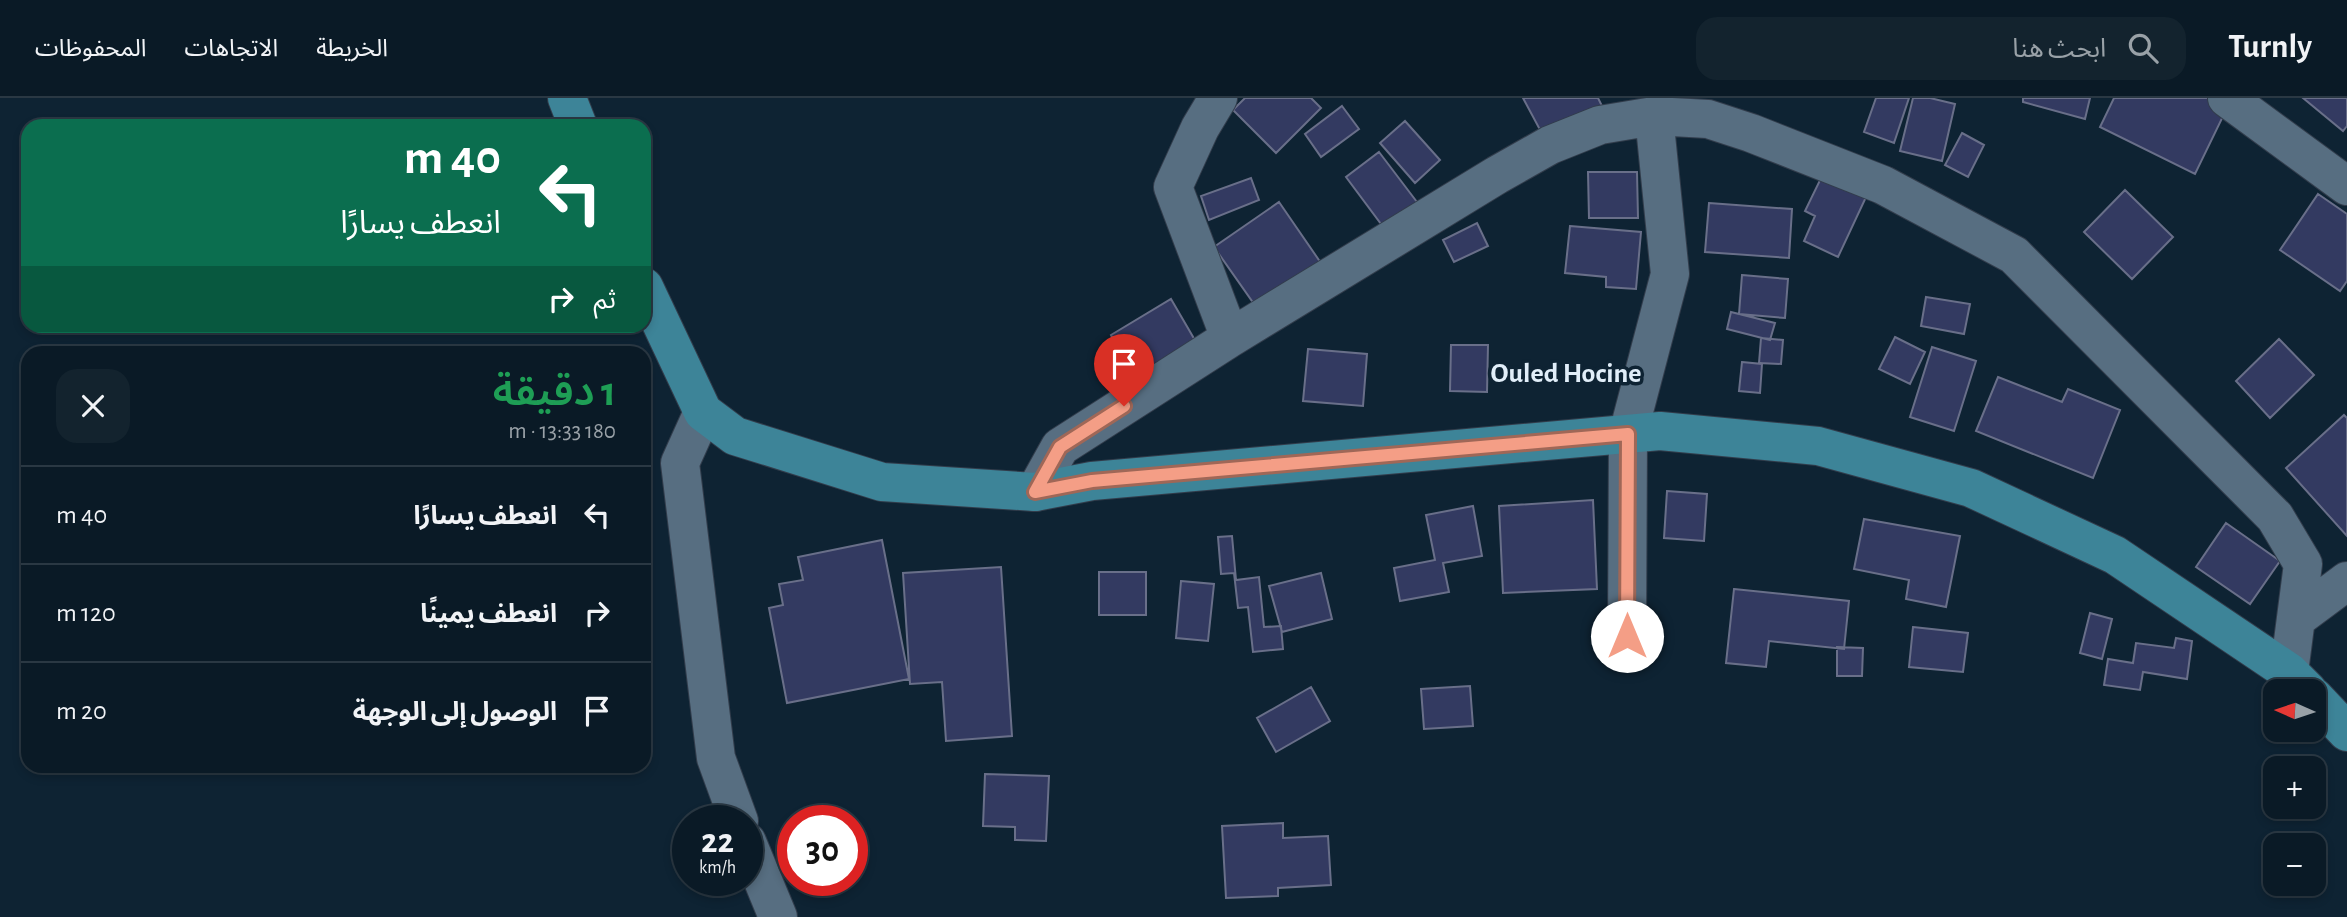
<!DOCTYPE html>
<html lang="ar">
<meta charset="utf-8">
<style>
:root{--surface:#0a1a26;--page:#13232e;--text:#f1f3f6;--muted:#99a1a7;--line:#2a3843}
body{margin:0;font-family:"Alegreya Sans","Noto Sans Arabic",sans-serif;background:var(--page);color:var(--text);direction:rtl;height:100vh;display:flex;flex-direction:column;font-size:26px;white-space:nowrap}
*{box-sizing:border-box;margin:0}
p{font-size:23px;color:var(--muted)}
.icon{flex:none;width:38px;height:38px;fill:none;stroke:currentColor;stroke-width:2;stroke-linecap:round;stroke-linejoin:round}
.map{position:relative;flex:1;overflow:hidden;direction:ltr}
.sheet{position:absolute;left:21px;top:248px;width:630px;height:427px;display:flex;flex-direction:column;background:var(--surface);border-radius:21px;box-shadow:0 4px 10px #0003,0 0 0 2px var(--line);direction:rtl}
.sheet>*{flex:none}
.banner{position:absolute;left:21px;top:21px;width:630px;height:214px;border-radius:21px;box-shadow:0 4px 10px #0003,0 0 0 2px var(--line);direction:rtl;background:#0b6e4f;color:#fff;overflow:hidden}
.needle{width:46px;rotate:273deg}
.controls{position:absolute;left:2263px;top:581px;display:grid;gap:14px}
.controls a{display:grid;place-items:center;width:63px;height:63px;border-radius:14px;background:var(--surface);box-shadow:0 4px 10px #0003,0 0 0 2px var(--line);font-size:35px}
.speed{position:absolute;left:672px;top:707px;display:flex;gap:14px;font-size:35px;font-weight:700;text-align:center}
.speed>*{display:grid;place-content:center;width:91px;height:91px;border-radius:50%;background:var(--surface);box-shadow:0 4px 10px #0003,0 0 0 2px var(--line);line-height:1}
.speed small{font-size:18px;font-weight:400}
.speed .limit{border:10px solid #d22;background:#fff;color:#111}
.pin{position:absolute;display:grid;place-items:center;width:60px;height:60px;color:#fff;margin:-72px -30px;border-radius:50% 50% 50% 0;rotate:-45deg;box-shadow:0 0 7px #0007}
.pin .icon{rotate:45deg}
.me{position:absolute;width:77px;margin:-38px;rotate:0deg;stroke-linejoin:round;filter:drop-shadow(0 0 5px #0008)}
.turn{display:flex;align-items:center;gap:24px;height:147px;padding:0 35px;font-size:32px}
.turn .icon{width:91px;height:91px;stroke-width:2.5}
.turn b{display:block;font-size:49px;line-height:60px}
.then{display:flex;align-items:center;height:66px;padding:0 35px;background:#0003;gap:14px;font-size:26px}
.round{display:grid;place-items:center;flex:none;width:74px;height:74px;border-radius:21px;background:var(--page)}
.head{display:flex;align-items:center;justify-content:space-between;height:119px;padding:0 35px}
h1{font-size:42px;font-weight:600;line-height:52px;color:#1e9e55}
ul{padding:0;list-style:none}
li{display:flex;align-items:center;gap:21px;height:98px;padding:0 35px;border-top:2px solid var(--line)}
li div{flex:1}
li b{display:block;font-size:26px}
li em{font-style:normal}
header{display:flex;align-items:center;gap:42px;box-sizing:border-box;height:98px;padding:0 35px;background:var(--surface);border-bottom:2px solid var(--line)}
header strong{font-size:33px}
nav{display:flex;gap:38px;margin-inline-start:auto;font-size:24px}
.search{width:490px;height:63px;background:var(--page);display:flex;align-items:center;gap:18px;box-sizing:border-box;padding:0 24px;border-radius:21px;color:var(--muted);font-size:26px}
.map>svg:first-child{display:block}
</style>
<header>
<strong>Turnly</strong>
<div class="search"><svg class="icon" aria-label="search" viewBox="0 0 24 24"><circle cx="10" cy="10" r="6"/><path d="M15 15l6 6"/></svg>ابحث هنا</div>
<nav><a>الخريطة</a><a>الاتجاهات</a><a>المحفوظات</a></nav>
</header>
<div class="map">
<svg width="2347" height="819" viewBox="0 0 2347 819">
<rect width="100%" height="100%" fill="#0e2333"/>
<!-- building -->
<path fill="#333a61" stroke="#696f89" stroke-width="2" d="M1245,0h66l10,10 -45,45 -43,-43z
M1523,0h75l6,12 -58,31z
M1876,0h33l-15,45 -30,-11z
M1913,0h17l25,6 -13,57 -42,-10z
M2023,0h67l-5,21 -62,-17z
M2114,0h98l16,8 -33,68 -95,-47z
M2303,0h44v28l-4,5z
M1342,8l17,23 -38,28 -16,-23z
M1405,23l35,39 -25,23 -35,-40z
M1962,35l22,12 -16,32 -23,-12z
M1379,54l41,54 -33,26 -41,-55z
M1588,74h49l1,46h-49z
M1823,76l44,21 -29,62 -34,-16 11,-25 -10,-5z
M1251,80l8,22 -50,20 -8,-24z
M2125,92l48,47 -41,42 -48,-47z
M2318,96l29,20v67l-7,10 -60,-41z
M1279,104l44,64 -64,45 -45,-64z
M1709,105l83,6 -3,49 -84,-6z
M1477,125l11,23 -34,16 -11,-22z
M1570,128l71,6 -5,57 -30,-2v-10l-41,-4z
M1742,177l46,4 -3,39 -46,-4z
M1926,199l44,7 -6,30 -43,-8z
M1171,201l25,43 -61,36 -24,-43z
M1731,214l44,11 -5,17 -43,-11z
M1895,239l30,15 -15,32 -31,-15z
M1761,240l22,2 -2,24 -22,-1z
M2279,241l35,36 -44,43 -34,-37z
M1451,247h37l-1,47 -37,-1z
M1932,249l44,14 -22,70 -44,-14z
M1308,251l59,5 -4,52 -60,-5z
M1742,264l20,2 -2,29 -21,-2z
M1998,279l64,25 6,-13 52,21 -27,68 -117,-47z
M2344,317l3,3v118l-61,-68z
M1667,393l40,3 -3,47 -40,-3z
M1593,402l4,89 -94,4 -4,-87z
M1473,408l9,50 -39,7 6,29 -49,9 -6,-33 41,-8 -9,-45z
M1864,421l96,17 -14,71 -40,-8 3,-19 -55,-11z
M2226,425l54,38 -30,43 -54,-37z
M1232,438l4,44 23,-3 5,50 17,-1 2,23 -30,3 -5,-45 -10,1 -4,-35 -13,1 -3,-37z
M882,442l27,139 -122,24 -18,-95 14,-3 -4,-21 24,-4 -5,-23z
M1001,469l11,169 -66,5 -4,-59 -32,2 -7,-111z
M1099,474h47v43h-47z
M1321,475l11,46 -50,13 -13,-46z
M1181,483l33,3 -6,57 -32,-3z
M1734,491l115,12 -5,48 -75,-8 -3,26 -40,-4z
M2090,515l22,6 -10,40 -22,-6z
M1913,529l55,6 -5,39 -54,-5z
M2176,540l16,3 -5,38 -44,-7 -3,18 -36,-5 4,-26 25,4 3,-20 38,5z
M1837,549l26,1 -1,28h-25z
M1470,588l3,40 -49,3 -3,-40z
M1311,589l19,34 -54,31 -19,-34z
M985,676l64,2 -3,65 -31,-1v-13l-32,-1z
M1283,725v15l45,-2 3,49 -53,3v8l-52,2 -4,-72z"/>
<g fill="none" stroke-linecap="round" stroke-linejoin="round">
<defs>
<path id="minor" d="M1218,0l-18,30 -27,59 57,151
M2227,0l120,88
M703,314l-23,51 36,295 23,63
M1035,394l25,-45 170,-109 267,-163 53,-30 50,-20 54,-9 54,3 43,14 132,52 131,70 261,262 28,47 -14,108
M2296,521l51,-38
M1627,538l1,-202 42,-160 -16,-158
M747,744l31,75"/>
<path id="major" d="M567,0l11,28
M644,189l59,125 32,24 147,46 153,10 57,-11 568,-50 158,15 153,42 144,67 174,117 19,19
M2314,599l33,35"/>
</defs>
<!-- minor casing -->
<use href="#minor" stroke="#323d4c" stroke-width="40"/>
<!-- major casing -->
<use href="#major" stroke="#323d4c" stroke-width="40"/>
<!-- minor -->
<use href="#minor" stroke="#576e81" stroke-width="38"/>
<!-- major -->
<use href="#major" stroke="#3d8498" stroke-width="38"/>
</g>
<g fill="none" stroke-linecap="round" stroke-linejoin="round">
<defs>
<path id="route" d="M1124,308l-64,41 -25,45 57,-11 536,-47 -1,202"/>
</defs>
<!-- route casing -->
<use href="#route" stroke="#9f6757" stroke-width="18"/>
<!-- route -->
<use href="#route" stroke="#f49e86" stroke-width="12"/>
</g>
<g text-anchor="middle" stroke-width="7" stroke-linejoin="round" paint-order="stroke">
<!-- quarter labels -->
<g font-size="28" font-weight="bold" fill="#e1eef9" stroke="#0e2333">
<text x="1566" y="284">Ouled Hocine</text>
</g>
</g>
</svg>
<div class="controls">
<a><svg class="needle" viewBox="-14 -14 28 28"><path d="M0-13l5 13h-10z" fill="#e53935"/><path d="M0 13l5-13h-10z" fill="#99a1a7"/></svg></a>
<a>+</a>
<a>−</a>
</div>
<div class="speed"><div>22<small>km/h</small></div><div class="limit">30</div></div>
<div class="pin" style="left:1124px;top:308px;background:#d93025"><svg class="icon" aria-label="arrive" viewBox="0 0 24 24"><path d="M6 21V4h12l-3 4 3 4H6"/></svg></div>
<svg class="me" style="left:1627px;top:538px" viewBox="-20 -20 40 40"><circle r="19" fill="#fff"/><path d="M0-13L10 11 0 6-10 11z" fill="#f49e86"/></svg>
<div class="banner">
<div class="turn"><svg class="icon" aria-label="left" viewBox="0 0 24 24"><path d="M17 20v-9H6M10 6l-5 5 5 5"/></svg><div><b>40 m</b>انعطف يسارًا</div></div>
<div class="then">ثم<svg class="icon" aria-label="right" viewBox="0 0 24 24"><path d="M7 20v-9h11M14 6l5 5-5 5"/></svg></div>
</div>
<section class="sheet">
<div class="head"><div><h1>1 دقيقة</h1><p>180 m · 13:33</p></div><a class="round"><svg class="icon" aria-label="close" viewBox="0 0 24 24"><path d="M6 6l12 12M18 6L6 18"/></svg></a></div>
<ul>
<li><svg class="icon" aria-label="left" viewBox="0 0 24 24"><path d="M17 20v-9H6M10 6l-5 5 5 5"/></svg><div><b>انعطف يسارًا</b></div><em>40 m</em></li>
<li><svg class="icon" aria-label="right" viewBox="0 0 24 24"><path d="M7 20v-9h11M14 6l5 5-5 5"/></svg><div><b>انعطف يمينًا</b></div><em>120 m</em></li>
<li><svg class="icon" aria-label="arrive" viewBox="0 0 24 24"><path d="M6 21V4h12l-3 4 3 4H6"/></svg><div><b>الوصول إلى الوجهة</b></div><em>20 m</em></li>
</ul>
</section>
</div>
